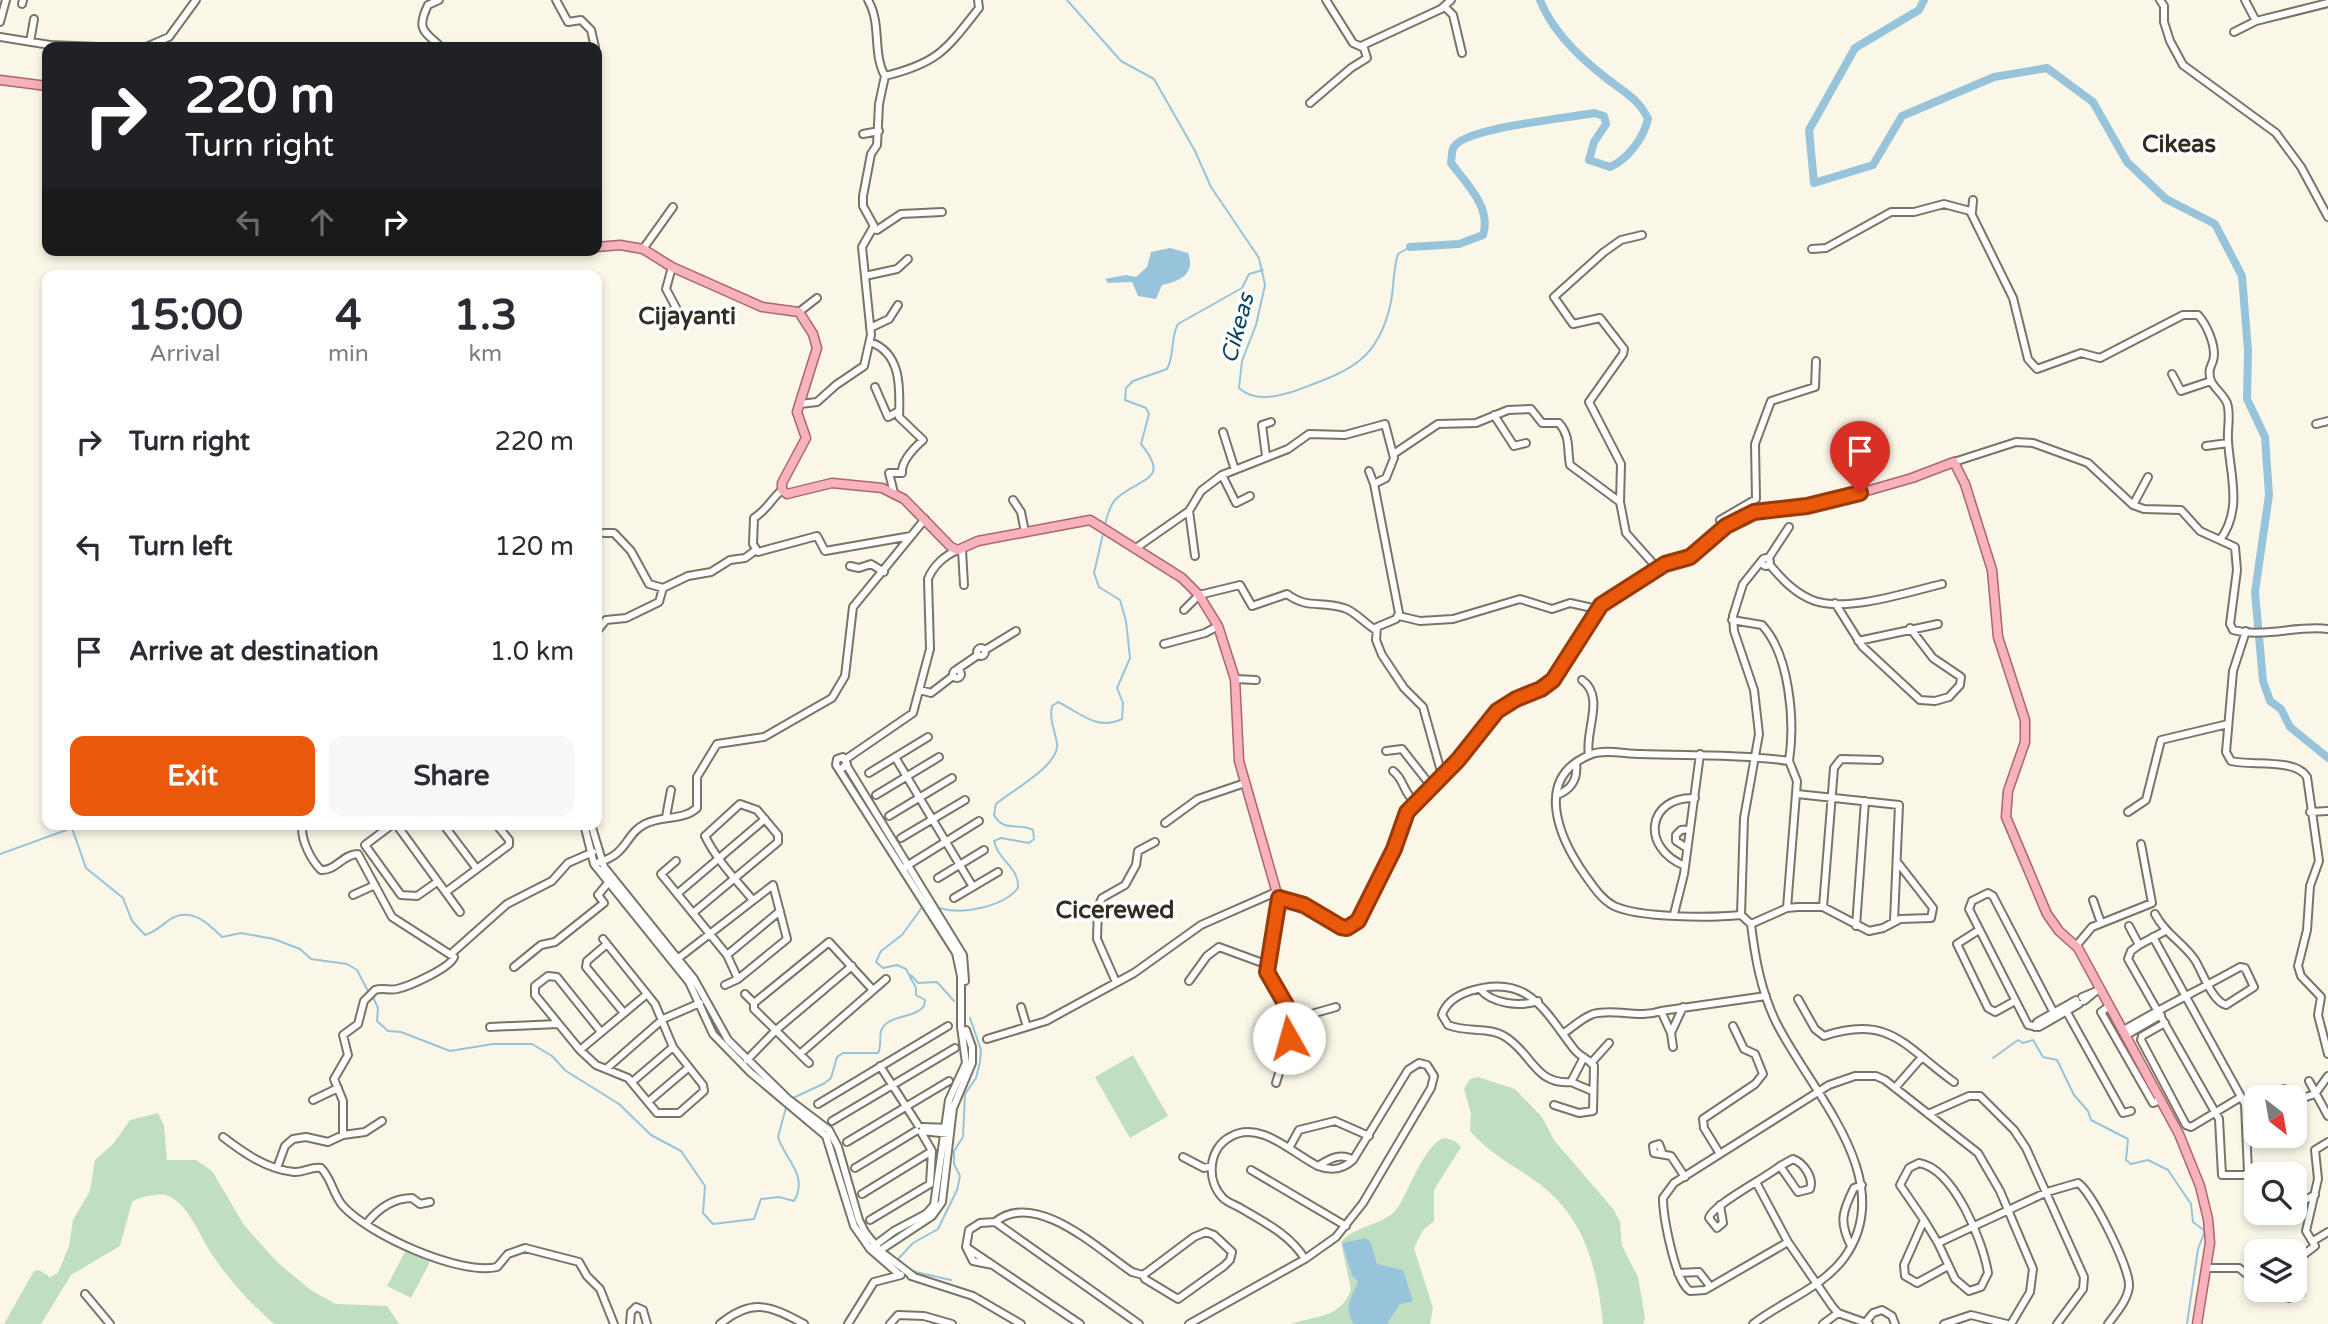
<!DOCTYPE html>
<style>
:root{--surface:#fff;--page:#f7f7f7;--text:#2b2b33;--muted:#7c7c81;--accent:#ea580c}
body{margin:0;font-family:"Varela Round",sans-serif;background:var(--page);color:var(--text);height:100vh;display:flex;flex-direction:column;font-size:26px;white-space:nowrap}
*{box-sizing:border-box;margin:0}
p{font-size:23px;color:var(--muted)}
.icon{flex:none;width:38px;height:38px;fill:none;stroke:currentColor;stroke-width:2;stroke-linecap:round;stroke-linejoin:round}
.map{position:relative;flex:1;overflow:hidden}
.drawer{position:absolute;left:42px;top:270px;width:560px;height:560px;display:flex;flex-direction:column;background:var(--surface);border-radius:14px;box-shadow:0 4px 10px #0003}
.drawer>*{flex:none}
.hud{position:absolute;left:42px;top:42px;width:560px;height:214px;border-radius:14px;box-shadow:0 4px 10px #0003;background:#202124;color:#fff;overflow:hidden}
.needle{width:46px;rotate:149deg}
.tools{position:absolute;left:2244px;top:1085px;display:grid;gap:14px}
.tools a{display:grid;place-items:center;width:63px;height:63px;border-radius:14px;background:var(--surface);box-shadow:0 4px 10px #0003;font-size:35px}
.pin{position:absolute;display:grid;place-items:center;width:60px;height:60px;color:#fff;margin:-72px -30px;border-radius:50% 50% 50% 0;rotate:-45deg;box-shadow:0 0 7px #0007}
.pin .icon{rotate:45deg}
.me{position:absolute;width:77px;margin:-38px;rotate:353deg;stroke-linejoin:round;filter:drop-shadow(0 0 5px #0008)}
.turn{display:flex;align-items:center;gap:24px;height:147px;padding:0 28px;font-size:32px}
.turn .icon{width:91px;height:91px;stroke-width:2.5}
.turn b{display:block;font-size:49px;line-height:60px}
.lanes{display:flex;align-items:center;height:66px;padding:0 28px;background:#0003;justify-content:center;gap:35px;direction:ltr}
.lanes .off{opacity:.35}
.eta{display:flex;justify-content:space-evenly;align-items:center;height:119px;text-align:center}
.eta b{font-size:42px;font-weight:800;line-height:49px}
.cta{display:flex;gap:14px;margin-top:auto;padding:14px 28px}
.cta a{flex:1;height:80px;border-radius:14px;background:var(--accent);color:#fff;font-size:28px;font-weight:800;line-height:80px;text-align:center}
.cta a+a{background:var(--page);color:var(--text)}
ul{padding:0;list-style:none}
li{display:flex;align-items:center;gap:21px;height:105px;padding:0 28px}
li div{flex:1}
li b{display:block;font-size:26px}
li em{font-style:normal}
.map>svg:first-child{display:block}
</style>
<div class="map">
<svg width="2328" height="1324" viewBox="0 0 2328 1324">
<rect width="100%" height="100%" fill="#faf7e8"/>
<!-- green -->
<path fill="#c0dfc1" d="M1133,1055l35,61 -38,22 -35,-61z
M1478,1077l37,12 27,28 12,23 60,70 6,12 2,24 16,31 7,41 -2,6h-40c-6,-59 -19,-109 -69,-144 -23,-16 -46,-28 -64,-49l1,-18 -7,-24 6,-10z
M158,1113l6,13 3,34h29l16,11 32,54 33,37 35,29 24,13 51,2 12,18h-125c-23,-20 -44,-43 -61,-68 -12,-17 -24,-52 -45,-60 -9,-4 -28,1 -36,6l-12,44 -49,29 -30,49h-37l30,-53 5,-1 11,7 8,-4 11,-27 4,-26 17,-29 5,-31 18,-16 17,-24z
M1445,1138l10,3 6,6 -27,43v31l-11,9 -9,18 19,60 -3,16h-139c26,-9 48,-5 60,-34l-10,-48c15,-18 47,-16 59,-38 10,-17 27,-63 45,-66z
M406,1250l24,12 -19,36 -24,-12z"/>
<!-- water -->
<path fill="#98c4db" d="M1170,248l18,5c8,20 -8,29 -26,32l-6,14 -18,-3 -6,-14 -24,1 -3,-4 21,-4 10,2 11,-10 4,-15z
M1366,1238l5,5 6,21 26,6 10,31 -13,3 -13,20h-33c-11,-18 -3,-25 4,-42l-6,-7 -10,-32z"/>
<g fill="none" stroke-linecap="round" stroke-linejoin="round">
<!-- stream -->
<path stroke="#98c4db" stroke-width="2" d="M1067,0l54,61 33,18 41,72 16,36 48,71 6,27 -9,40 -14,36 -3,27c15,14 37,9 56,3 53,-20 83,-28 96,-89 3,-16 2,-32 7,-48l12,-7
M1105,525c2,-9 5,-20 11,-26 23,-22 56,-17 25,-55l8,-30 -3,-6 -21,-8 1,-12 7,-7 34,-12c8,-15 3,-30 11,-45l64,-36 7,-14 14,-4
M0,854l72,-26 14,40 37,30 9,23 13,14c10,-3 16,-9 24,-15 21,-14 38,2 53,17l19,-4 33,6 26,10 11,10 36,5 10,6 12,23
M934,901l5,7c23,7 64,-1 79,-20 1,-22 -20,-27 -24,-47l7,-3 28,5 5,-4 -1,-9c-15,-8 -29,3 -39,-15l2,-11c15,-13 64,-39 61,-60 -2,-14 -8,-24 -5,-38l6,-4c23,11 38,29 64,17l1,-16 -6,-15 13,-30 -4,-37 -6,-21 -21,-13 -5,-14 9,-39
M911,975l7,8 19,-1 17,19
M373,997l5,11 -1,13 11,10 13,1 49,19 43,-7h39l20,12 14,15 53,33 32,31 30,16 24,35 -2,27 10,11 41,-5 7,-20 18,-2 15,4c15,-26 -9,-41 -16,-64l9,-33
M1993,1058l25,-18 5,3 10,-3 10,17 14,3 17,35 14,16 3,9 37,19 -2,21 5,4 17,-4 20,10 23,34 2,18 12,9 -7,18 -11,75
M793,1098l32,-15 6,-5 6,-21 6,-4h35c4,-7 1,-15 3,-22 6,-17 34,-12 43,-25l1,-6 -9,-5v-7l-10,-19 -9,-4 -14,3 -7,-6 5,-11 21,-16 21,-29
M906,1267l-8,-8 15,-16 25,-14 19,-39 3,-14 -6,-12v-13l9,-14 2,-43 11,-16 4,-16 1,-12 -11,-32
M911,1271l40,9"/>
<!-- river -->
<path stroke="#98c4db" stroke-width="8" d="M1924,0l-5,10 -64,38 -46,82 5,53 59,-18 29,-49 92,-39 53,-9 46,34 34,60 39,37 49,25 27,52 6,74 -1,49 18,38 4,58 -14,97 8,89 7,20 11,8 9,18 38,31
M1410,247l49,-3 24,-9c9,-27 -17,-52 -32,-72 1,-4 0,-12 3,-16 10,-19 114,-29 140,-34l10,3 2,8 -12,18 -5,18 21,7c18,-8 33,-28 38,-48 -9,-20 -25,-28 -42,-41 -27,-21 -54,-47 -66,-78"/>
<defs>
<path id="minor" d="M439,0l-11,5c-12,25 -4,26 13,42
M556,0l12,22 13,-2 10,10 4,17
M2160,0l4,6v16l6,19 13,24 93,68 25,34 27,50
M2245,0l11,21
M22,4l1,-4
M1445,7l8,8 9,38
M0,22l6,-22
M2234,32l22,-11 72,-18
M0,37l50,8 47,2
M30,42l4,-23
M1361,46l80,-37 10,-9
M146,47l23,-10 27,-37
M885,76c53,-13 61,-26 94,-68l-1,-8
M1310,103l41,-35 16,-10 -3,-10 -11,-5 -27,-43
M863,134l16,-3
M1972,212l1,-12
M873,229l4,1 24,-16 41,-2
M643,249l30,-42
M1812,249l14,-1 65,-36h23l30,-8 26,7 43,87 15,61 9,10 44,-16 19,5 83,-43h15c9,10 19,32 15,46 -3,7 -5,11 -2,20 4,8 12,13 16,22 4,12 0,26 1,38 2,34 15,68 -8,99
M672,267l-6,22 15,28 -6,6
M865,276l32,-7 11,-10
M799,312l18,-14
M664,318l10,-9
M870,328l19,-9 9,-14
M870,342c32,11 30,47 29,75l24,23c-9,8 -22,21 -21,33h-13l5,20
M2172,374l9,17 30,-10
M875,387l13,30 11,-6
M800,404l17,-2 19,-17 28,-19 7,-31 -9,-88 12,-21 -11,-20v-10l8,-42 6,-9 2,-41 6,-28c-13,-23 -3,-52 -17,-76
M1494,415l20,31 12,-3
M2316,424l12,-3
M1223,432l12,38
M2206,446l22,-3
M1395,453l43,-29 38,-1 32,-13 23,-1 11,14h17c12,14 8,27 11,42l50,37 6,31 32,36
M1266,456l-4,-31 9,-3
M1954,462l62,-20 17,1 55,20 45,42 11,4 37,1 19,21 35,16 2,23 -7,54 3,6c31,8 64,-5 95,-1
M1369,471l5,13
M1222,475l14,28 14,-7
M782,490c-11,9 -15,20 -28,28l-1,26 5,8 59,-16 8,15 86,-15
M1013,500l8,12 4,20
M1620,502l1,-38 -32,-62 34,-48 1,-5 -24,-31 -27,6 -19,-27 50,-45 17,-12 21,-5
M2133,505l15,-28
M1189,511l6,45
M1720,520l36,-21 -1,-55 16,-43 44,-14 1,-26
M604,533h10l17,18 18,33 14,4
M1136,548l53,-37 12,-20 21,-16 66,-26 21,-15 36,1 40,-11 9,34 -8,20 -12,6 25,129 -3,6 -19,8 -1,13 6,15 22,33 19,19 19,68
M962,550l2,35
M1762 562a4 4 0 1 1 8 0a4 4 0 1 1-8 0Z
M1768,559l21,-32
M1769,564c13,15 26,30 46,37 34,11 93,-9 127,-17
M850,566l9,2 12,-4 13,8
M1835,603l27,43 58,54 15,1 14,-4 11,-12 1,-8 -28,-19 -23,-30
M1184,610l15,-15 41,-10 12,21 35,-12c22,16 32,6 57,14 11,3 21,16 32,22
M1399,616l21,5 33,-2 67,-20 32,10 18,-6 27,6
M1732,620l30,5c28,30 33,97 27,136
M597,631l9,-11 20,-2 33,-16 4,-14 25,-12 23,-4 19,-12 15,-2 11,-8
M2246,631l-13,40 -7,81 5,9c19,5 65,-3 76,16l12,84 -9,25 -3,44 -9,36 3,10 20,21 -3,18 10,39
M1858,641l80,-17
M1164,644l41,-11 13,-7
M977 652a4 4 0 1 1 8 0a4 4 0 1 1-8 0Z
M985,650l31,-19
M953 674a4 4 0 1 1 8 0a4 4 0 1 1-8 0Z
M956,670l22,-15
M1235,679l21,1
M1582,680c24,17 2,52 7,75
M920,690l11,3 22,-17
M1386,751l16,-2 29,37
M895,757l78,130
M846,759l67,-46 17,-64 -2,-70c5,-13 17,-24 30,-29
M847,766l116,189 2,26
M841,769l6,-5 -4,-7 -6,2 -1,6 120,188 5,23v51l5,36 -17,37 -15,105 -8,9 -32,17 -24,18
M1393,771c12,9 10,23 23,31
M869,773l59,-36
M1797,794l102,11 -5,116
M876,795l63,-38
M1557,795c15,-6 21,-16 19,-32
M2128,812l18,-12 15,-60 67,-16
M2310,812l18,-1
M889,816l63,-38
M666,817l5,-27
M1165,823l33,-24 47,-16
M306,824l-4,4c0,14 9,32 19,42 15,1 22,-16 37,-16l34,63 62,40c-4,11 -44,29 -57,32 -7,2 -14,-2 -22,1l-11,11 -6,23 -15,11 5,20 -14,24 9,22v34
M393,824l-28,21 36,50 16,1 20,-14
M396,824l64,88
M443,824l34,45
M584,824l10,40 95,118 24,52 37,38 76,64 28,90 16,23 30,26
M591,824l13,43 90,112 34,61 60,59 41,31 9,17 21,73 6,12 15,19 33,25
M901,838l64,-38
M1687,848l-11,-7v-6l5,-5 9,-1
M676,861l-15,13 66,81 11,24
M599,862c29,-8 26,-28 46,-38 17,-9 38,-3 52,-16v-31l20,-33 47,-7 68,-39 13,-22 8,-69 72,-88
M1685,866c-46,-19 -37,-70 10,-68
M905,867l74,-46
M938,878l46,-28
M446,892l63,-47v-5l-13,-16
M677,894l88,-75
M353,895l22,-10
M954,898l44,-26
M2093,900l8,23
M1823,907l11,-139 7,-9 38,1
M1787,908l10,-127 -8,-20c-50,-7 -99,-5 -149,-7 -14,0 -35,-5 -48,0 -60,23 -33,84 -7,121 8,11 16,24 29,31 26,12 97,12 127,9l10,9 36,-16 11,-1h25l46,24 14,-3 17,-9 31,-1 2,-10 -35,-45
M693,913l85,-71v-7l-21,-25 -17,-6 -35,32c11,23 31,44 47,63
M1674,914l10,-40 16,-120
M1741,915l3,-97 15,-84 -5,-44 -20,-59 -1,-15 10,-32 20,-25
M1751,924c4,34 10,67 25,98 34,69 125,158 68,236 -22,30 -63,44 -91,66
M1856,926l9,-125
M2129,926l10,19
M1979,930l-22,14 31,64 7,4 20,-11
M2153,937l92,167 3,68 -3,3h-23l-3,-56 -91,-160 3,-8 8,-6 26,-14
M607,944l-20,17 -1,6 38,46
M2076,946l16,-19 60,-24 -11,-59
M452,953l55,-49 45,-23 16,-18 25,-11
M727,955l53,-44
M676,960l97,-75 14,54 -49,40 -13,6
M514,967l27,-22 14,-3 49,-39 -6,-8 10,-12
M1189,981l18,-25 12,-9 49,18
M1116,982l-19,-43 1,-32 4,-9 23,-13 11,-20 2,-14 17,-9
M1480,989c12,15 40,18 58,12
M745,994l9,9v6l55,54
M2082,997l17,-7
M1798,999l17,30 9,7c66,-22 81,11 130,46
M2084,1001l11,-9
M754,1003l75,-61 44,48
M1021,1007l6,20
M2064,1007l59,106 8,-2
M2108,1007l-7,5 52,91 8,-3
M2056,1017l-63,-121 -5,-3 -16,8 -3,8 59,116 11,2 40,-23
M1294,1019l42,-12
M2165,1023l-23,13 -1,4 45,85 5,2 50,-30
M490,1027l68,-3
M2035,1027l2,-5 39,-22
M2122,1031c39,-23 79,-42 118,-64l5,1 9,19 -28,18c-14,-4 -23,-32 -31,-45 -12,-18 -29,-25 -40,-46
M601,1032l-44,-55 -9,-1 -13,10v9l45,55 16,15 32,13 29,35h22l25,-22 -1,-6 -30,-38 -18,-43 -52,-65
M1564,1033c9,-6 18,-15 29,-19 23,-6 45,5 68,-3
M1671,1033l12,-26
M2125,1036l36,-21
M987,1039l59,-18 88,-48 67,-48 75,-33
M1673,1047l-2,-14 -10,-22 105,-15
M580,1050l67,-56
M801,1053l85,-74
M747,1060l29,-30 76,-64
M1592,1062l17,-19
M880,1066l38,59
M606,1069l57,-50 37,-16
M2309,1081l19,35
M632,1082l41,-35
M1571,1082l21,9
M1276,1083l18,-60 -27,-51 12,-73
M1895,1088l27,-31
M2284,1089l2,8
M313,1100l25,-12
M2294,1101l21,-7 13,-18
M648,1102l40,-34
M818,1104l130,-78
M1554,1105l25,8 14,-2 1,-45c-5,-7 -14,-9 -20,-17 -30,-39 -46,-76 -104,-58 -12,4 -24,11 -28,24l6,10c21,9 44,-1 63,16 22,17 27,44 60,41l12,-23
M1928,1114l41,-18h11l34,34 12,18 58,129 -1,12 -26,35
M832,1121l123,-73
M923,1127l27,1
M922,1131l27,3
M223,1137c21,16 43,32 71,35 10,1 17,-6 27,-4 11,11 12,27 22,38 25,28 117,70 154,61l11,-13 17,-6 54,14 8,14 13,13 14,35
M847,1142l102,-61
M1289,1148l10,-18 36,-9 34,15
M1662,1152l-3,-8 -6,2 1,7 17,3 14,21
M1720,1154l-16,-26 -1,-9 52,-35 8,-10 -8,-20 -11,-5 -11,-23
M1183,1157l21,11 8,-2
M1318,1166c11,-7 23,-14 35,-6
M277,1168l8,-22 8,-7 13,-2 22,5 15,-7 22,-3 17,-11
M855,1168l61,-37
M1251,1170l95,56
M1757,1184l31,58 44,64 6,7 31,11
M862,1194l70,-43
M1720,1205l3,18 -6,5 -8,-10c2,-12 58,-41 71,-52l18,26 12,-3c4,-11 -6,-26 -17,-30l-13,7
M2294,1205l21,-10
M870,1220l60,-36 2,-33 -11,-19
M1924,1220l-24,-35 9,-17 10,-5c35,6 64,78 69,110l-7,14 -12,4 -14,-12 -17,-36
M995,1222c41,-33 104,28 137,50l11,3
M366,1224c11,-14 27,-26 46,-26l8,6 10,-2
M1206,1232l8,3 18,17 -2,8 -6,6 -46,33 -33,-20 -2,-4 7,-5 44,-33z
M2313,1241l15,-9
M1788,1242l-83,48 -15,1c-15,-9 -27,-75 -27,-93l11,-15 155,-98 26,-9h21l9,4 93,73 22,38 33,78 -3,23 -19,32
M1851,1246c-12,-24 -9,-34 3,-58l8,-3
M966,1247l7,14 20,4
M876,1253l56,-37 10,-14 11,-94 19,-45v-16l-6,-17
M2294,1262l21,-16 -9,-15 12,-52 -3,-29 13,-8
M1948,1266l-31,17 -12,-7 -1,-11 20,-45 14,23 109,-51 31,-9c14,9 52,85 51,103 -1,14 -13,27 -21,38
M2207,1268h32l17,14
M1678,1273l21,-1 11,14
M911,1276l62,20 48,28
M2294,1281l7,12
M2286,1290l3,8
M85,1294l25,30
M1865,1323l8,-10 9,-3 10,6 3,8
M630,1324l1,-12 5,-5 7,3 4,14
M720,1324c32,-26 49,-19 84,0
M848,1324l26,-42 27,-7
M890,1324l8,-9 26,1 28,8
M1080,1324l-114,-77 3,-17 11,-7 15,-1 144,102
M1189,1324l116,-65 31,-22 27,-34 68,-115 3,-12 -7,-11 -8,-2 -11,7 -55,90c-11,10 -22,11 -35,6 -25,-12 -58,-47 -88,-29 -22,12 -24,44 -7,61 5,5 13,7 19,11 24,14 48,26 63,50
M1823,1324l15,-11
M1944,1324l27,-9 36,9"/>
<path id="major" d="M0,80l47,6
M597,247l23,-2 23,4 29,18 90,40 37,5 14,22 4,14 -20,64 9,26 -24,45v7l5,4 45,-11 50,5 22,11 47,48 7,3 20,-9 112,-21 92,58 17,17 19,31 17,53 4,82 39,136 26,8 43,23 11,-7 39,-80 10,-29 59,-61 31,-40 19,-12 25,-10 12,-9 33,-47 15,-28 64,-41 26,-7 35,-31 27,-14 86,-13 73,-21 42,-16 11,22 27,86 6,67 27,83v22l-17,49 -2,26 41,97 12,17 19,17 101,186 21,52 8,33 2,24 -13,81"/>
</defs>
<!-- minor casing -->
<use href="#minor" stroke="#787568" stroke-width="10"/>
<!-- major casing -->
<use href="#major" stroke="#ae646d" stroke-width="11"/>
<!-- minor -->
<use href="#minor" stroke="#fff" stroke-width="6"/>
<!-- major -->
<use href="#major" stroke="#f7b3bd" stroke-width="8"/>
</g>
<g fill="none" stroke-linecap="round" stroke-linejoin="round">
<defs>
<path id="route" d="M1289,1038l5,-19 -27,-47 12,-74 25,7 37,22 6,1 11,-7 36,-72 13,-37 51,-52 39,-49 19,-12 25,-10 12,-9 48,-75 64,-41 25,-7 36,-31 28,-14 53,-6 53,-13"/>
</defs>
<!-- route casing -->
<use href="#route" stroke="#983908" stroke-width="18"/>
<!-- route -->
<use href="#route" stroke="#ea580c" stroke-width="12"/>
</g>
<g text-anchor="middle" stroke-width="7" stroke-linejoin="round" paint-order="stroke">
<!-- water labels -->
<g font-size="23" font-style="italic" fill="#09465d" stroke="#fff">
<text transform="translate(1237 328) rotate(-75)" y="8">Cikeas</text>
</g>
<!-- quarter labels -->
<g font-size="24" font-weight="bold" fill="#312e23" stroke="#fff">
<text x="2179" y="152">Cikeas</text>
<text x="687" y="324">Cijayanti</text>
<text x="1115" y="918">Cicerewed</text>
</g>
</g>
</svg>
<div class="tools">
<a><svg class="needle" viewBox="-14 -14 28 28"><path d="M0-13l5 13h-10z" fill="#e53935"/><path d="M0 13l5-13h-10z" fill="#7c7c81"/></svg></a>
<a><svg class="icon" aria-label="search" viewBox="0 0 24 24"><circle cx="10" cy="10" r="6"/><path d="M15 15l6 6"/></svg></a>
<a><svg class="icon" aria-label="layers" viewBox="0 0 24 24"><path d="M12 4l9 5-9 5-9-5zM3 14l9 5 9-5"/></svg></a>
</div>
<div class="pin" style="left:1860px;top:493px;background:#d93025"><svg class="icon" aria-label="arrive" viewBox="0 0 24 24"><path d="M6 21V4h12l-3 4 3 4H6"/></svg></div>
<svg class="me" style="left:1289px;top:1038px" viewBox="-20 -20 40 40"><circle r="19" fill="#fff"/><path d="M0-13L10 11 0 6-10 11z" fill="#ea580c"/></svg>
<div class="hud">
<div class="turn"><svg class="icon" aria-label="right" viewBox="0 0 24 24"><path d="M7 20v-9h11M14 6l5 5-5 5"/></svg><div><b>220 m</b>Turn right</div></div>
<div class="lanes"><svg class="icon off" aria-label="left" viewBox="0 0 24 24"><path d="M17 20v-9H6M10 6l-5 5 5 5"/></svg><svg class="icon off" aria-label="ahead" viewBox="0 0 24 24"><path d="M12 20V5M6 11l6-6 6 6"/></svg><svg class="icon" aria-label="right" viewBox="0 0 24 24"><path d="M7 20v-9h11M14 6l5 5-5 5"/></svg></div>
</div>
<section class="drawer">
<div class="eta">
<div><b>15:00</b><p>Arrival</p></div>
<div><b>4</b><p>min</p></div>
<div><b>1.3</b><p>km</p></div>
</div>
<ul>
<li><svg class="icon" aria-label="right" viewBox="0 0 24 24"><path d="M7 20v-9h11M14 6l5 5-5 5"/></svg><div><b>Turn right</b></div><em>220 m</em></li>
<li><svg class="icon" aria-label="left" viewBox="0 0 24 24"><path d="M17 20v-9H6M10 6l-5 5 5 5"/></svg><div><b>Turn left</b></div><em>120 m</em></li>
<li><svg class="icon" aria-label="arrive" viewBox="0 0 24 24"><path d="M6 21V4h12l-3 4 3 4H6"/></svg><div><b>Arrive at destination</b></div><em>1.0 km</em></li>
</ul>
<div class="cta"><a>Exit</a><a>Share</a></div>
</section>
</div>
